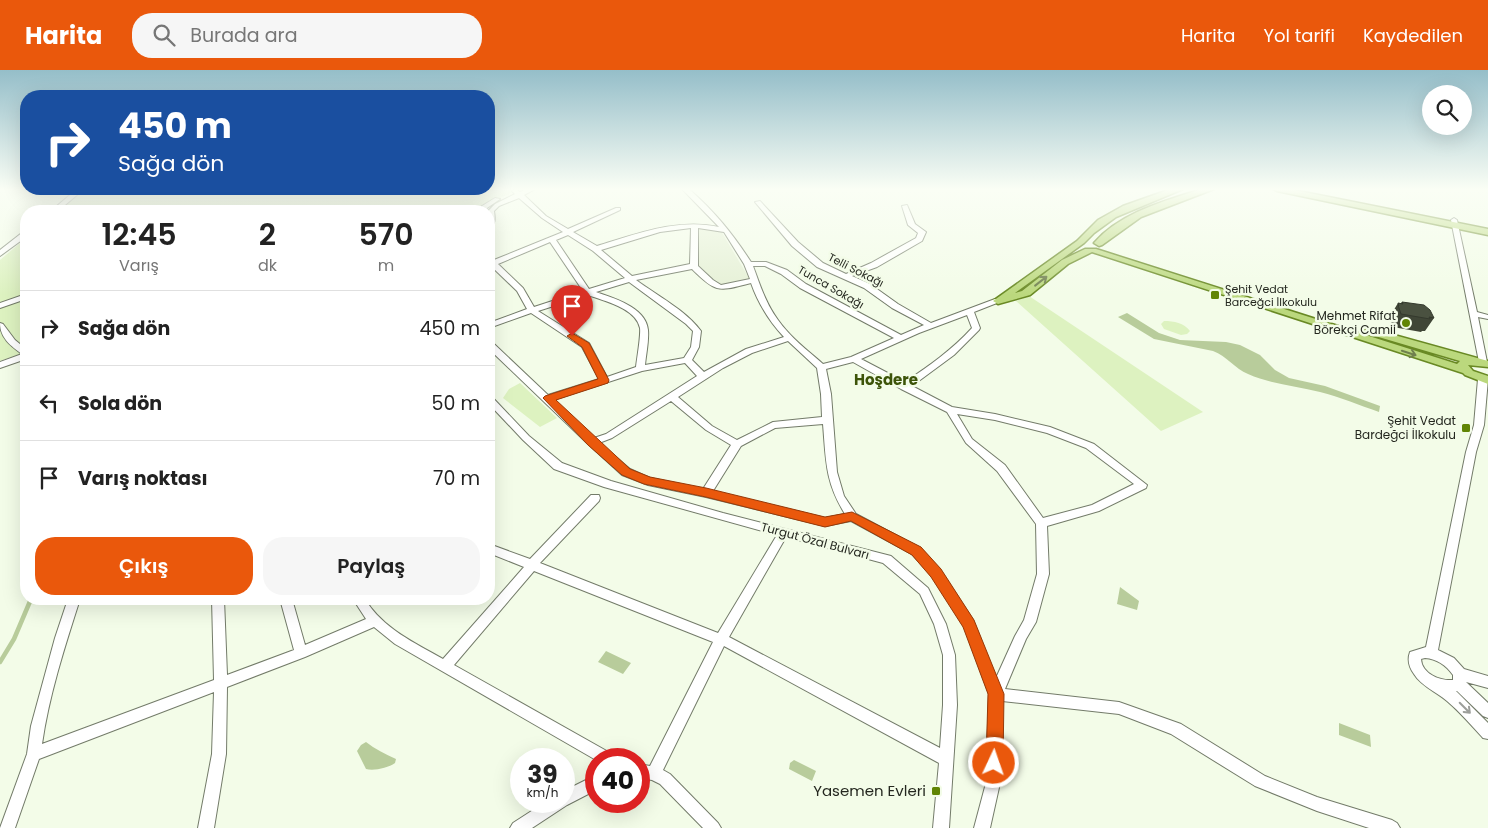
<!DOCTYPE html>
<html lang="tr">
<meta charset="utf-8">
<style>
:root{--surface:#fff;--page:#f6f6f6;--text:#222;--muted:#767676;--line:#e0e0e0;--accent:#ea580c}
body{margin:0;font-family:Poppins,sans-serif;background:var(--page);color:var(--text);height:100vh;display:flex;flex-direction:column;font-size:19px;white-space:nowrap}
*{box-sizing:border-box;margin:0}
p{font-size:16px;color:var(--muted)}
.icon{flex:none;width:28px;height:28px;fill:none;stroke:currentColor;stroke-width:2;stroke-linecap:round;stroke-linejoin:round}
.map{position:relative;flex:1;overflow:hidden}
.details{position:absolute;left:20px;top:135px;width:475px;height:400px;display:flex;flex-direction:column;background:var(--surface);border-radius:20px;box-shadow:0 5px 20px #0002}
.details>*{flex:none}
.top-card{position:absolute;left:20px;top:20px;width:475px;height:105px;border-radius:20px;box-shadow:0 5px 20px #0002;background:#1a4fa0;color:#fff;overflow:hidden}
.controls{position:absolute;left:1422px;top:15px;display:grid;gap:10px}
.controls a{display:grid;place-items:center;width:50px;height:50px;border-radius:50%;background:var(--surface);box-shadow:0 5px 20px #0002;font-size:25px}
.speed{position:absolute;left:510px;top:678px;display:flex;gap:10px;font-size:25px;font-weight:700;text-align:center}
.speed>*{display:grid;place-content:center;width:65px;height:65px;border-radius:50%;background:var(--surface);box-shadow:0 5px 20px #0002;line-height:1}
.speed small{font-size:12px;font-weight:400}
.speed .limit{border:8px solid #d22;background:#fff;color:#111}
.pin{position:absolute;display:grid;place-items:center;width:42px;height:42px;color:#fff;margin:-51px -21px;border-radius:50% 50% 50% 0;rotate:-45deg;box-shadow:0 0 5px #0007}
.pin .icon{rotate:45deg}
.me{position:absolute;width:55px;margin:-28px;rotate:3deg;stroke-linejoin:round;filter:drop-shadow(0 0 4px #0008)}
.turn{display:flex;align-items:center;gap:18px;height:105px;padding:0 15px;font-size:22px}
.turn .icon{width:65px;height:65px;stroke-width:2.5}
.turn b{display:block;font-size:35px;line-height:42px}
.eta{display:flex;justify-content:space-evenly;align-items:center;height:85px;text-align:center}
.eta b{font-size:30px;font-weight:600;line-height:35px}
.cta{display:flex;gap:10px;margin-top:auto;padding:10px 15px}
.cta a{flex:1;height:58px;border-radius:20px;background:var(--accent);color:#fff;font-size:20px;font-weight:600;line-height:58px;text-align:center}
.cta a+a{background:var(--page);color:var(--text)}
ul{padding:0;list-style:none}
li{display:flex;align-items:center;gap:15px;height:75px;padding:0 15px;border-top:1px solid var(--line)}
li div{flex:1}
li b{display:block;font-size:19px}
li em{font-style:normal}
header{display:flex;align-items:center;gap:30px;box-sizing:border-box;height:70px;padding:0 25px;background:var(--accent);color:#fff}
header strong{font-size:24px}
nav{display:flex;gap:28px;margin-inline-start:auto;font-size:18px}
.search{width:350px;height:45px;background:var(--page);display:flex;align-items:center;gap:12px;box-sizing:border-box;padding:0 18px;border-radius:20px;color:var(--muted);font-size:19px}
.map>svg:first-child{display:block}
</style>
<header>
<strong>Harita</strong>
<div class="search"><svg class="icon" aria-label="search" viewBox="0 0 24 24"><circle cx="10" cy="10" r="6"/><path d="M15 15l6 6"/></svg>Burada ara</div>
<nav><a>Harita</a><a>Yol tarifi</a><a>Kaydedilen</a></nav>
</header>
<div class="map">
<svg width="1488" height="758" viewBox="0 0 1488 758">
<rect width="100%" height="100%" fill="#f3fce8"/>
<!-- built -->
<path fill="#e5f0d5" d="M695,158l26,3 28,47 -4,4 -24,6 -27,-22z"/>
<!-- green -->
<path fill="#ddf2c0" d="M82,119h439l-28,12 -11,10h-425z
M26,168v114l-26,9v-101z
M1029,226l174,116 -42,19 -145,-130z
M1164,251c10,0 20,2 26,10l-3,3 -6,1 -17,-6 -3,-5z
M520,313l37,35 -17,9 -37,-29 6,-9z"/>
<!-- water -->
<path fill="#b8cc9b" d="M1127,243l32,20 21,7 46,2 14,3 20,10 15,15 14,8 36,8 55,20 -1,6c-20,-7 -39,-15 -59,-20 -24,-6 -49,-8 -72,-18 -13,-5 -21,-18 -35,-23l-59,-12 -36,-22z
M1120,517l19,14 -2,9 -20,-6z
M606,581l25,12 -8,11 -25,-12z
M1339,653l31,12 1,12 -32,-12z
M366,672c9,7 19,12 30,17l-1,4c-7,5 -21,8 -29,6l-9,-18 4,-6z
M794,690l22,11 -4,10 -23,-12 1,-6z"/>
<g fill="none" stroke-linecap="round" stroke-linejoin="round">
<!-- stream -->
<path stroke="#b8cc9b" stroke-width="4.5" d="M0,592l14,-23 17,-40"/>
<defs>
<path id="minor" d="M77,119h7l-26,22h-7z
M515,119l5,3 7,-3h8l-11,6 22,21 22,13 48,-21h4v2l-47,22 24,14c40,-12 80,-28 122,-19l-37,-38h7c26,23 43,44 62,73h15l21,8 19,14 95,51 23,-10 -32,-17 -28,-20 -47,-21 -25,-21 -37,-44 5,-1 38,41 25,21 23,11 25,-11 45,-25 2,-5 -10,-8 -6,-19 5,-1 8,19 11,8 -4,9 -45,26 -25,9 18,8 28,20 33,19 64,-24h6l1,2 -28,11 6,16 -1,2 -25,25 -42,31 40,21 43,7 55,13 44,17 53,41 -1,3 -47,23 -52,15 2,48 -13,48 -10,17 -21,50 114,13 62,22 84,52 52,21 75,23 5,3 3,5h-31l-52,-17 -62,-25 -84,-52 -52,-20 -117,-13 -2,82 -10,45h-16l12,-45 3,-89 -25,-68 -32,-50 -20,-22 -61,-33 -26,5 -119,-29 -58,-12 -26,-10 -34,-31 -99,-95v-8l3,1 56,53 51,-16 -17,-32 -51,-34 -42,15v-5l38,-14 -10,-18 -25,-24h-3v-9l5,2 69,-28 -21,-14 -23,-20 -20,8 -5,5c1,6 2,15 -5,16v-17l6,-6 20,-10 -3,-3zM691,158l-1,36 -58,12 -31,-26 59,-18zM698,158l26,4 20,32 6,15 -29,6 -8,-5 -15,-14zM568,165l25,16 32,27 -36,11 -33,-49zM550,172l33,49 -49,16 -11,-19 -25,-24zM753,196h12l16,8 19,14 94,50 -43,19 -28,7c-16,-14 -33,-27 -45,-44 -12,-16 -18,-35 -25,-54zM692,199c25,25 27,22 59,14 7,20 18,38 33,54l-38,12 -42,23 -12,-12 7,-13 2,-16c-16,-21 -43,-35 -65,-51zM629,212l57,42 7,7 -2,16 -7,11 -39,7c1,-11 4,-24 3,-35 -2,-23 -35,-32 -52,-38zM588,225c16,6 48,13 52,33 1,8 -3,30 -4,39l-29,10 -18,-34 -51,-32zM967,245l5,13c-20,22 -43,38 -67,54l-44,-23 58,-26zM788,271l29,27 4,26 1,23 -49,5 -36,18 -25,-14 -34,-29 45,-29 29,-15zM853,292l48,27 46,23 19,31 31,28 39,53 1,50 -13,46 -9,16 -19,42 -23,-58 -33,-50 -20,-22 -64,-34 -12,-18 -7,-24 -6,-78 -5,-25zM685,293l12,13 -91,58 -12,4 -41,-38 89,-29zM671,331l35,29 25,15 -28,44 -53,-11 -20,-9 -31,-26 13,-5zM957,344l38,6 52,13 39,15 48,36 -42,21 -49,13 -38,-53 -33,-26zM823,354c3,36 2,58 22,90l-20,4 -112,-27 28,-45 34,-18z
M495,128l5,1 -13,9 -2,3h-6l3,-5z
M1454,148l3,2 20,92 11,3v4l-10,-2 9,45 -4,3 -4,-3 -28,-142z
M23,162h3v5l-26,19v-6z
M26,224v5l-26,9v-5z
M0,253l3,1 12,16 11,9v10l-26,9v-6l22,-8c-11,-8 -22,-16 -22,-31z
M1483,306l5,3 -4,46 -8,27 -38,198 16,8 10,11 24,7v12l-22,-6 22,21v15l-5,-2 -26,-25h-1l32,32v16l-5,-1c-12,-13 -23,-26 -36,-37 -10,-9 -26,-15 -33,-27 -5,-7 -7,-14 -4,-22l16,-5 40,-195 8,-27 4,-46zM1425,588c12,1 21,7 28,17v5c-13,1 -31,-6 -32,-21z
M489,326l3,1 37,39 33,27 49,18 112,32 168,43 37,32 18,36 9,31 2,50 -8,123h-16l6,-65 -215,-117 -61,124 7,4 48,49 3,5h-18l-43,-44 -8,-4 -13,-2v-14l11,2 63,-124 -179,-71 -80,94 158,89 2,5h-18v1l-201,-116 -21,-17 -69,30 -78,30 -1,67 -12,74h-16l14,-74 2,-62 -175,67 -24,69h-15l27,-74 4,-28 24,-88 13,-39h12c-15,47 -31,96 -38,145l172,-64 -2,-81h12l3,76 67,-25 -14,-51h12l13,46 61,-26 -13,-20h12c17,29 50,44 78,60l81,-92 -35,-14v-9l41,15 61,-64h8l1,3 -1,3 -59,62 178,70 59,-98 -173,-48 -50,-18 -31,-29 -34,-36zM786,467l97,26 37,31 14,30 9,31v50l-3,43 -211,-111z
M596,705v15l-29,15 -35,23h-22l3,-5 34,-22h17v-10z"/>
<path id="major" d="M1171,119h12l-67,28 -22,16 -10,10 -69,50 7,-2 40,-31 23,-11h11l361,115 3,-3 -95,-28 -1,-2 5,-3 119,33v6l-20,-2 5,6 15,5v8l-23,-9 -2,-2 -371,-121 -24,12 -38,31 -32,9 -5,-3 84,-60 21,-21 25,-14z
M1202,119h12l-73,28 -39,28 -3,1 -5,-3c27,-31 71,-42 108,-54z
M1273,119h16l199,40v6l-211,-44z"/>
</defs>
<!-- minor casing -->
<use href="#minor" stroke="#737b69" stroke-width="2"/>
<!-- major casing -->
<use href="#major" stroke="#698924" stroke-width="3"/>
<!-- minor -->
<use href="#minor" fill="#fff" fill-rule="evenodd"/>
<!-- major -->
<use href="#major" fill="#bbd87d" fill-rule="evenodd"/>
</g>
<!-- wall -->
<path fill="#404637" d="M1402,232l32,16 -9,13h-3l-1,1 -28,-5 -4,-9 9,-15 2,1z"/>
<!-- building -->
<path fill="#4a5140" stroke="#34392d" d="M1402,232l22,3 6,5 4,8 -5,-1 1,2 -29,-5 -3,-9 1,1 -1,-3 5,1z"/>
<!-- one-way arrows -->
<defs><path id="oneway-shaft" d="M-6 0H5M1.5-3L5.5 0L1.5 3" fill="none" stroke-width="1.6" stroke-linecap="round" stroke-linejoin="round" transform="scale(1.25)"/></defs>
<g stroke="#70804e">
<use href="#oneway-shaft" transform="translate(1041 211) rotate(-38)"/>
<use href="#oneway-shaft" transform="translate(1409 283) rotate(18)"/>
</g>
<use stroke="#9c9e9a" href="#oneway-shaft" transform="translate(1465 638) rotate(45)"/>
<!-- sky -->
<linearGradient id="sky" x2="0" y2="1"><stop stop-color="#95bec9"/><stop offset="0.53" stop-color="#fafef5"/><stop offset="1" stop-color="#fafef5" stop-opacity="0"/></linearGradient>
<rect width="1488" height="225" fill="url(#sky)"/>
<!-- route -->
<path fill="#ea580c" stroke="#983908" d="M572,263l17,10 20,37 -1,3 -52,17 74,69 20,8 56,11 119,29 27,-5 69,35 20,22 33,51 30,74 -1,69 -3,6 -6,2 -5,-2 -3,-6 2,-69 -25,-67 -32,-50 -19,-22 -61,-34 -26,6 -119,-30 -62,-13 -22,-9 -34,-30 -45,-47 2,-2 53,-17 -16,-32 -15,-11z"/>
<!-- markers -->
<g fill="#618505" stroke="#f3fce8" stroke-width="2">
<rect x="1210" y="220" width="10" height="10" rx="2.5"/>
<circle cx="1406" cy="253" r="5"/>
<rect x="1461" y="353" width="10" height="10" rx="2.5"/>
<rect x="931" y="716" width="10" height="10" rx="2.5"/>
</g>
<g text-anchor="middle" stroke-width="5" stroke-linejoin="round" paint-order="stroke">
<!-- far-street labels -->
<g font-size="11" fill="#24271f" stroke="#f3fce8">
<text transform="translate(856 200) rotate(27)" y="4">Telli Sokağı</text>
<text transform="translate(831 217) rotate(30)" y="4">Tunca Sokağı</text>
</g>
<!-- far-poi labels -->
<g font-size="11" fill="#24271f" stroke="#f3fce8" text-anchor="start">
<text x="1225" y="223">Şehit Vedat<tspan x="1225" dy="13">Barceğci İlkokulu</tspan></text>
</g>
<!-- poi labels -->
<g font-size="12" fill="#24271f" stroke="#f3fce8" text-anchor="end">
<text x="1396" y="250">Mehmet Rifat<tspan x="1396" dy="14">Börekçi Camii</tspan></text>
<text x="1456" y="355">Şehit Vedat<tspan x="1456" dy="14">Bardeğci İlkokulu</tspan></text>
</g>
<!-- street labels -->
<g font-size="12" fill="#24271f" stroke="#f3fce8">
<text transform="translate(815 471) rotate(15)" y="4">Turgut Özal Bulvarı</text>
</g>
<!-- quarter labels -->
<g font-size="15" font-weight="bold" fill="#3d5409" stroke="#f3fce8">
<text x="886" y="315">Hoşdere</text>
</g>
<!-- near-poi labels -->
<g font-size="15" fill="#24271f" stroke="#f3fce8" text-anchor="end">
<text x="926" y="726">Yasemen Evleri</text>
</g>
</g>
</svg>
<div class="controls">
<a><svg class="icon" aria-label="search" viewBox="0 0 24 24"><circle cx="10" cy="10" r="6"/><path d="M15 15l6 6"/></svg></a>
</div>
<div class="speed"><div>39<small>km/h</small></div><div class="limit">40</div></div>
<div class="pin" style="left:572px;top:266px;background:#d93025"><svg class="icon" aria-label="arrive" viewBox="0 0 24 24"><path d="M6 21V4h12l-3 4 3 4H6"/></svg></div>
<svg class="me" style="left:994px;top:693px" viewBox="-20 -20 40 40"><circle r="17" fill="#ea580c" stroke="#fff" stroke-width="3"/><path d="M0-11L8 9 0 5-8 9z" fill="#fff"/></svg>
<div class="top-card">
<div class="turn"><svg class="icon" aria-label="right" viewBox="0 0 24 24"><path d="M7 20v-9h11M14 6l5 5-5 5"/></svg><div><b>450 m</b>Sağa dön</div></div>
</div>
<section class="details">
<div class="eta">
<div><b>12:45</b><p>Varış</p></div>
<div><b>2</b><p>dk</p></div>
<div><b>570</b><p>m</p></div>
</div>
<ul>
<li><svg class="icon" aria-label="right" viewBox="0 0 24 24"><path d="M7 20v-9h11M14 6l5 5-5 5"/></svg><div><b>Sağa dön</b></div><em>450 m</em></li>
<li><svg class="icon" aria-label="left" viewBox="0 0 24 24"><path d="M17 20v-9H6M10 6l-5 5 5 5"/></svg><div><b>Sola dön</b></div><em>50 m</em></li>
<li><svg class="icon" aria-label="arrive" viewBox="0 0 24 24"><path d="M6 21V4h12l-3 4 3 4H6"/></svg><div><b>Varış noktası</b></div><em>70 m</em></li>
</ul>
<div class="cta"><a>Çıkış</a><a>Paylaş</a></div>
</section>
</div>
